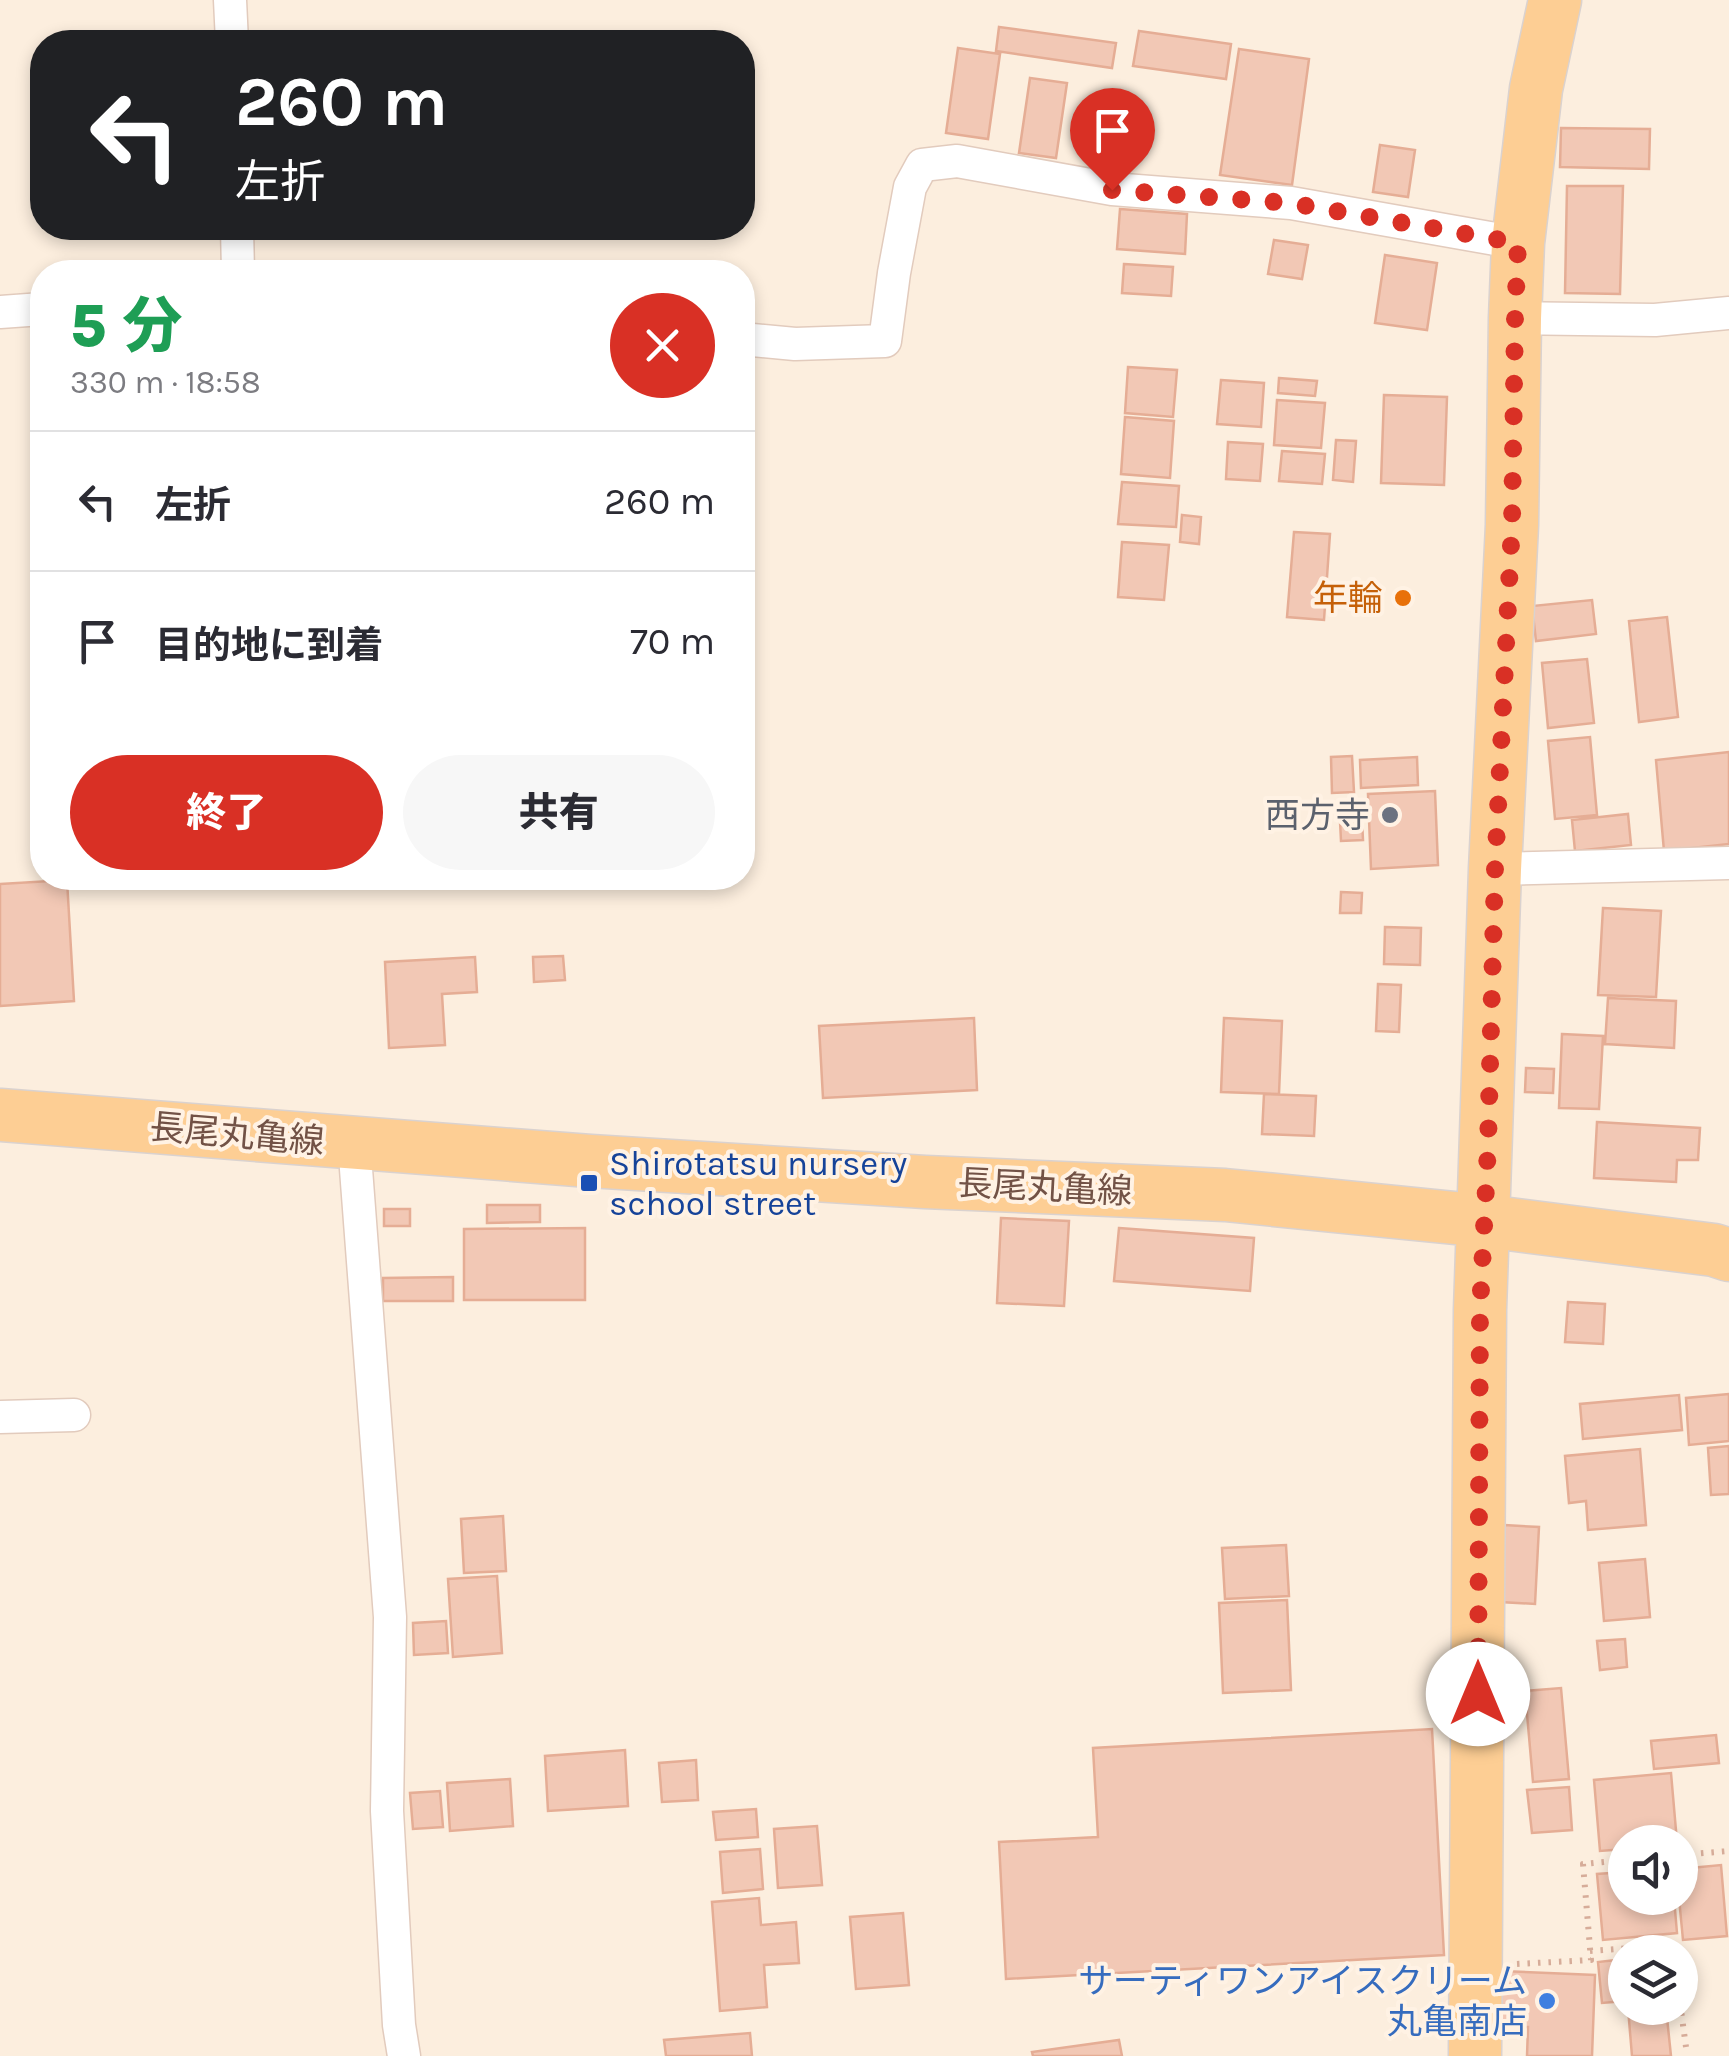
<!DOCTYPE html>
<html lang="ja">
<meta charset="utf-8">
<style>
:root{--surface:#fff;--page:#f7f7f7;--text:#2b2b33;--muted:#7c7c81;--line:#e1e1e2;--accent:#d93025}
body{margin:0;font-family:Karla,"Noto Sans JP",sans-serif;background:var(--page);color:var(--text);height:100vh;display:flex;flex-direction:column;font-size:38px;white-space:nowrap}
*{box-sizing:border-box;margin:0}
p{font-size:32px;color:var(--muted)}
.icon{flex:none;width:55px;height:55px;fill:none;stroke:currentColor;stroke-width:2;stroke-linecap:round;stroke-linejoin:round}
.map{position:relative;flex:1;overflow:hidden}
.sheet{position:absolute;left:30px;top:260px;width:725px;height:630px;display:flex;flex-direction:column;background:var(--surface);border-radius:40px;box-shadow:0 5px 15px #0003}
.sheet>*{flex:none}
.guide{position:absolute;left:30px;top:30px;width:725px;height:210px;border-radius:40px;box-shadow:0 5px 15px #0003;background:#202124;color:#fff;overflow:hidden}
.fabs{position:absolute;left:1608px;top:1825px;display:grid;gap:20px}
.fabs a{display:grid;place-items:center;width:90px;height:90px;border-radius:50%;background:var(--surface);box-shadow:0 5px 15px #0003;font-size:50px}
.pin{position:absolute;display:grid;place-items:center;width:85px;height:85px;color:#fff;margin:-102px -42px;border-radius:50% 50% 50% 0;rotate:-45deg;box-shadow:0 0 10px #0007}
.pin .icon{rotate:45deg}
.me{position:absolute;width:110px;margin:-55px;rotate:0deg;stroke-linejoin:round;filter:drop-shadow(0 0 8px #0008)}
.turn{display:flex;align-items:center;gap:35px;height:210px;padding:0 40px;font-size:45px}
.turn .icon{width:130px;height:130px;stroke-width:2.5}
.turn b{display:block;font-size:70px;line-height:85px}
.round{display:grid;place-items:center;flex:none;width:105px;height:105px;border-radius:52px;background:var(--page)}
.overview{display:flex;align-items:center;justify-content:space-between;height:170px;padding:0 40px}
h1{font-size:60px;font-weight:800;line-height:75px;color:#1e9e55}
.cta{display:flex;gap:20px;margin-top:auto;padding:20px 40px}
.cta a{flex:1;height:115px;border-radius:60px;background:var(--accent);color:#fff;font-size:40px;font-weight:800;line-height:115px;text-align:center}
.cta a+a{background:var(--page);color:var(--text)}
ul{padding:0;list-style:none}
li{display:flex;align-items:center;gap:30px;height:140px;padding:0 40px;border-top:2px solid var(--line)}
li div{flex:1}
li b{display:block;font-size:38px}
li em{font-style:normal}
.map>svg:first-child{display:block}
</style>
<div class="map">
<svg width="1729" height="2056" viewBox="0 0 1729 2056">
<rect width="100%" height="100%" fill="#fceede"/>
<!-- building -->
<path fill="#f2c8b5" stroke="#e5ad95" stroke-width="2.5" d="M999,27l117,16 -4,25 -116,-17z
M1139,31l92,13 -5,35 -93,-13z
M958,48l42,6 -12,85 -42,-6z
M1239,49l70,10 -17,126 -72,-10z
M1030,78l37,5 -11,75 -37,-5z
M1561,128l89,1 -1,40 -89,-2z
M1380,145l35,5 -7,47 -35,-5z
M1567,186h56l-3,108 -55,-1z
M1120,209l67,5 -2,40 -68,-5z
M1274,240l34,5 -6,34 -34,-5z
M1385,255l52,8 -10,67 -52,-7z
M1124,264l49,3 -2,29 -49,-3z
M1128,367l49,3 -4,47 -48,-4z
M1279,378l38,3 -2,15 -37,-3z
M1221,380l43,3 -3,44 -44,-3z
M1384,395l63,2 -3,88 -63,-2z
M1277,400l48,3 -4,45 -47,-3z
M1125,417l49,4 -4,57 -49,-4z
M1336,440l20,1 -3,41 -20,-2z
M1228,442l35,2 -3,37 -34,-2z
M1282,451l43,3 -3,30 -43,-3z
M1122,482l57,4 -3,41 -58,-3z
M1182,515l19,2 -2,27 -19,-2z
M1294,532l36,2 -6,86 -37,-3z
M1122,542l47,3 -5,55 -46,-3z
M1592,600l4,34 -60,7 -4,-35z
M1667,617l11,100 -39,5 -10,-101z
M1587,659l7,64 -46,5 -6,-65z
M1590,737l7,78 -42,4 -7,-78z
M1729,752v92l-65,7 -8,-91z
M1352,756l2,36 -22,1 -1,-36z
M1417,757l1,28 -57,3 -1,-28z
M1435,791l3,74 -67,4 -3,-75z
M1361,800l2,40 -22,1 -2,-40z
M1628,814l3,31 -56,6 -3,-31z
M67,880l7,121 -74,5v-122z
M1341,892l21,1 -1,20h-21z
M1603,908l58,3 -5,86 -58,-2z
M1385,927l36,1 -1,37 -36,-1z
M563,956l2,24 -31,2 -1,-25z
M475,957l2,35 -35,2 3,51 -56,3 -4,-86z
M1378,984l23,1 -2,47 -23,-1z
M1608,998l68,3 -2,47 -69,-4z
M974,1018l3,72 -154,8 -4,-72z
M1224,1018l58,3 -3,73 -58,-2z
M1562,1034l41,2 -4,73 -40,-1z
M1526,1068l28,1 -1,24 -28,-1z
M1264,1094l52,2 -2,40 -52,-2z
M1597,1122l103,6 -2,32h-21l-1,22 -82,-4z
M487,1205h53v17l-53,1z
M384,1209h26v17h-26z
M1001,1218l68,3 -5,85 -67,-3z
M585,1228v72h-121v-71z
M1119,1228l135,10 -4,53 -136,-10z
M453,1277v24h-70v-23z
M1568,1302l37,2 -2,40 -38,-2z
M1729,1394v47l-40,4 -3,-47z
M1679,1395l3,35 -99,9 -3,-35z
M1729,1446v48l-18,1 -3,-47z
M1640,1449l6,76 -58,5 -2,-29 -17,2 -4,-47z
M503,1516l3,55 -42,2 -3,-54z
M1504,1525l35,2 -4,77 -35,-2z
M1286,1545l3,51 -64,3 -3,-51z
M1645,1559l5,58 -46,4 -5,-58z
M497,1576l5,77 -49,4 -5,-78z
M1287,1600l4,90 -68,3 -4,-90z
M446,1621l2,32 -34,2 -1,-32z
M1625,1639l2,28 -27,3 -3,-29z
M1561,1688l8,91 -36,3 -8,-91z
M1432,1729l12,226 -438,24 -7,-137 99,-5 -5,-89z
M1716,1735l3,28 -65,6 -3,-28z
M625,1750l3,56 -80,5 -3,-55z
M696,1760l2,40 -36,2 -3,-39z
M1671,1773l6,69h-52v7l-25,2 -6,-71z
M510,1779l3,47 -63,5 -3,-48z
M1569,1787l3,43 -40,3 -5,-43z
M440,1791l3,36 -30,2 -3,-36z
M756,1809l2,28 -42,3 -3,-28z
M817,1826l5,59 -44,3 -4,-59z
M760,1849l3,40 -40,4 -3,-41z
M1721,1865l6,71 -44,4 -4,-42 1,-29z
M1625,1872v26h49l3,35 -74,7 -6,-66z
M759,1898l2,27 35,-3 3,41 -35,2 3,42 -47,4 -8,-109z
M903,1913l6,72 -53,4 -6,-72z
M1625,1959v42l-23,2 -4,-41z
M1501,1971l94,4 -3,81h-65l1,-29h-28z
M1628,2008h38l5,48h-39z
M750,2033l2,23h-86l-2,-16z
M1119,2040l3,16h-89l-1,-4z"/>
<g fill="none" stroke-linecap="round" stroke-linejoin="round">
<defs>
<path id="minor" d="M230,0l2,42
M237,228l1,44
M0,312l42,-3
M1515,318l140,2 74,-7
M742,339l53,5 90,-3 9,-68 16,-86 12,-22 35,-4 155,28 179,14 227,40
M1495,869l234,-6
M359,1144l-3,25 34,448 -3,194 12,214 5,31
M0,1417l74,-2"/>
<path id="primary" d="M0,1115l590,46 335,21 300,13 260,26 229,29 15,5
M1475,2056l5,-746 15,-441 17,-344 3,-207 3,-75 18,-154 19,-89"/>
</defs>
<!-- minor casing -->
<use href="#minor" stroke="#e2cbbd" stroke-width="35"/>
<!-- primary casing -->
<use href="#primary" stroke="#dad2cf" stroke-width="55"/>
<!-- path -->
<path stroke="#d6ac99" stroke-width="6" stroke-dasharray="2.5 8" stroke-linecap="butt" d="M1680,1855l49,-4
M1590,1951l83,-6v7
M1517,1964l74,-4 -8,-96 42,-4
M1680,2003l6,44"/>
<!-- minor -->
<use href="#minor" stroke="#fff" stroke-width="32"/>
<!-- primary -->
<use href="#primary" stroke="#fdce94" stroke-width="52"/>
</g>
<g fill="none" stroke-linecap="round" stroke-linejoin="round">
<!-- route -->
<path stroke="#d93025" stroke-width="18" stroke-dasharray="0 32.4" d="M1112,190l178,13 228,40 -3,75 -3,206 -17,345 -7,277 -8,164 -2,384"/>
</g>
<!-- markers -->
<circle fill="#e8710a" stroke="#fff2e4" stroke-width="4" cx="1403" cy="598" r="10"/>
<circle fill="#6b7280" stroke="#fff2e4" stroke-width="4" cx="1390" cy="815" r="10"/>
<rect fill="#1a4fb4" stroke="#fff2e4" stroke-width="4" x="579" y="1173" width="20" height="20" rx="5"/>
<circle fill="#3f7fe0" stroke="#fff2e4" stroke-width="4" cx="1547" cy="2001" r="10"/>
<g text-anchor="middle" stroke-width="8" stroke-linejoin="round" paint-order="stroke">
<!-- food labels -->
<g font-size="35" fill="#c56008" stroke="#fff2e4" text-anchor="end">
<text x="1383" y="610">年輪</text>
</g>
<!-- worship labels -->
<g font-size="35" fill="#5b616d" stroke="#fff2e4" text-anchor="end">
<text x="1370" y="827">西方寺</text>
</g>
<!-- street labels -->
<g font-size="35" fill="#725246" stroke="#fff2e4">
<text transform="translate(237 1134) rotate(5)" y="12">長尾丸亀線</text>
<text transform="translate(1045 1187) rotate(3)" y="12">長尾丸亀線</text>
</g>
<!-- transit labels -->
<g font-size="35" fill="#164399" stroke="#fff2e4" text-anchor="start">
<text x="609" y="1175">Shirotatsu nursery<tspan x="609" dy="40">school street</tspan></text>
</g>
<!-- shop labels -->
<g font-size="35" fill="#366cbe" stroke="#fff2e4" text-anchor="end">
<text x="1527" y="1993">サーティワンアイスクリーム<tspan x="1527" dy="40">丸亀南店</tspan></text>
</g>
</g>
</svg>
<div class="fabs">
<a><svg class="icon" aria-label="sound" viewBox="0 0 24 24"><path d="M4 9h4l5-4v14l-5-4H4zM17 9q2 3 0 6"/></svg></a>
<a><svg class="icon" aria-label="layers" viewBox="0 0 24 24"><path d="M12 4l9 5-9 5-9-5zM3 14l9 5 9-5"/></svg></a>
</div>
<div class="pin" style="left:1112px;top:190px;background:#d93025"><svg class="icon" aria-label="arrive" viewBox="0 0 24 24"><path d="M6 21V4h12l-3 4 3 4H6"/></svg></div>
<svg class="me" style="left:1478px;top:1694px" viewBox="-20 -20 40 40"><circle r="19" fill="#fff"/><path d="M0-13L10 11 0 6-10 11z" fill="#d93025"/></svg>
<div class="guide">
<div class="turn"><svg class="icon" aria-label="left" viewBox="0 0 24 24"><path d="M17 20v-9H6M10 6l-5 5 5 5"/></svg><div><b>260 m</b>左折</div></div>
</div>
<section class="sheet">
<div class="overview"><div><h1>5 分</h1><p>330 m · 18:58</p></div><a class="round" style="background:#d93025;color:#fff"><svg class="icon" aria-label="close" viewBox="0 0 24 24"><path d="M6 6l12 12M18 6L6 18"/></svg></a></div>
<ul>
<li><svg class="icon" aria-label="left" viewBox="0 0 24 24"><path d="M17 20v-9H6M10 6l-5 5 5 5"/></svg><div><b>左折</b></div><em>260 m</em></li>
<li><svg class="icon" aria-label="arrive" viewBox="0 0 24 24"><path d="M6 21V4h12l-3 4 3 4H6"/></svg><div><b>目的地に到着</b></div><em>70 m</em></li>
</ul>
<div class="cta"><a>終了</a><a>共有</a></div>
</section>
</div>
